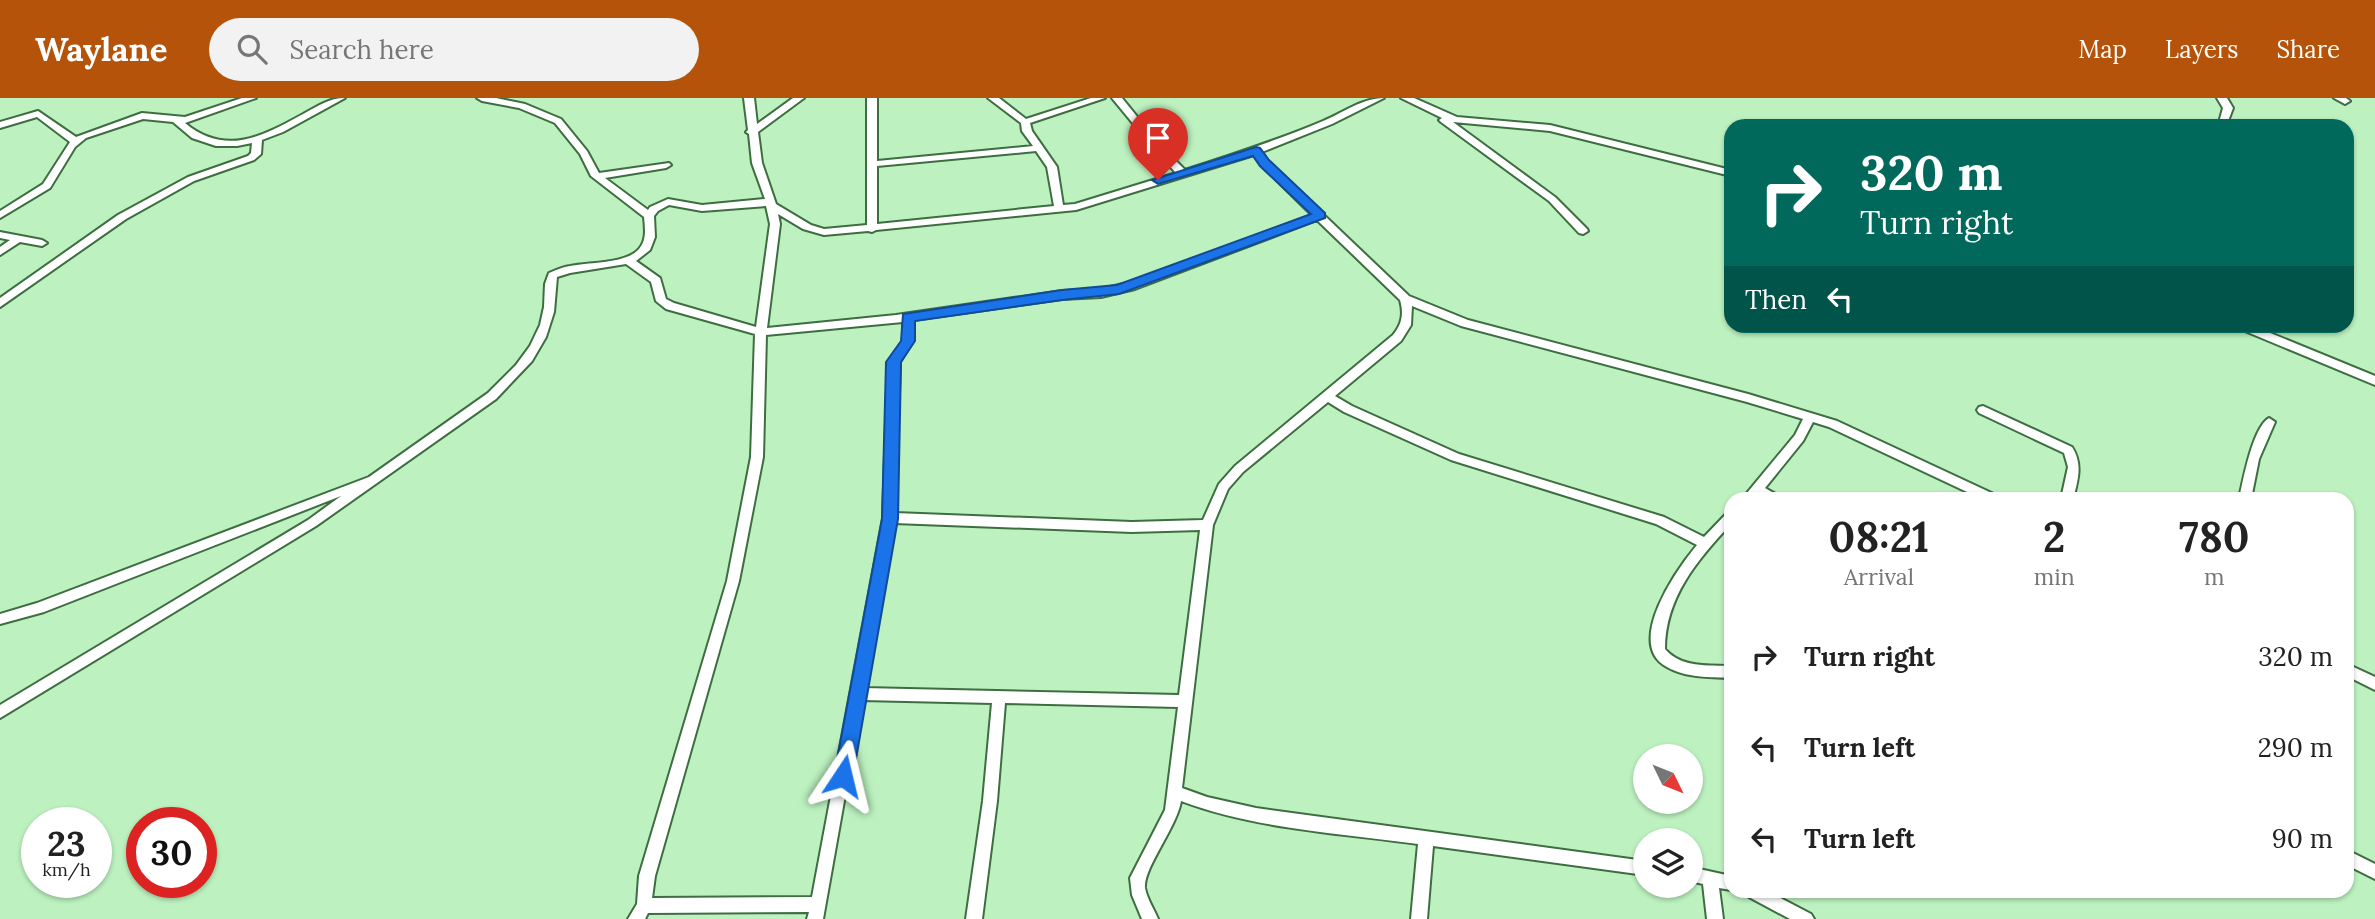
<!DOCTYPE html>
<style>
:root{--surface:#fff;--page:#f2f2f2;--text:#222;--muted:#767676;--accent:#b45309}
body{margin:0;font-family:Lora,serif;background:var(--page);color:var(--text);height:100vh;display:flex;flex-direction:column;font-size:26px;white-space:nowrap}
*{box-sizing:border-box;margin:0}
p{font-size:23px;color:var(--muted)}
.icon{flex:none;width:38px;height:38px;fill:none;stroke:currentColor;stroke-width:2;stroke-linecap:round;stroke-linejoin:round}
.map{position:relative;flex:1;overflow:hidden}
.details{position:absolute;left:1724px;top:394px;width:630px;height:406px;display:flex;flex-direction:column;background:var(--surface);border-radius:21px;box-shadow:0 2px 5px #0004}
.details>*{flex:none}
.guide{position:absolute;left:1724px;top:21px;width:630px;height:214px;border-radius:21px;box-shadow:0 2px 5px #0004;background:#00695c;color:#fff;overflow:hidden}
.needle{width:46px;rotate:133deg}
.tools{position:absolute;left:1633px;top:646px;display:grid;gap:14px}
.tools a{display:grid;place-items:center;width:70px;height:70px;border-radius:50%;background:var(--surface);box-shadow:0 2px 5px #0004;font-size:35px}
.speed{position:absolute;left:21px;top:709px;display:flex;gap:14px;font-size:35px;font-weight:700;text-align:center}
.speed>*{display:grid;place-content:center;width:91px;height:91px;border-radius:50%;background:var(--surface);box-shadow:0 2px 5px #0004;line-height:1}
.speed small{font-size:18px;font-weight:400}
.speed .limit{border:10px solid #d22;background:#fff;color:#111}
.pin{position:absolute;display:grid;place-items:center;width:60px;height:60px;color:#fff;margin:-72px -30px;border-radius:50% 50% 50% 0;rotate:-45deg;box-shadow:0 0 7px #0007}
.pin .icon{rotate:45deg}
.me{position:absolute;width:77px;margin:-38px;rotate:10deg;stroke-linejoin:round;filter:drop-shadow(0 0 5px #0008)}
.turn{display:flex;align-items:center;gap:24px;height:147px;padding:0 21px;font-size:32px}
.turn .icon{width:91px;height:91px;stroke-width:2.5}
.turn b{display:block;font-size:49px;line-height:60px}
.then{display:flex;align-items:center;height:66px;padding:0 21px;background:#0003;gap:14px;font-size:26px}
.eta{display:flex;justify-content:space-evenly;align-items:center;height:119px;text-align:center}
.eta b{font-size:42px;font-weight:700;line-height:49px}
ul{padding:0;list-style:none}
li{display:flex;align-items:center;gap:21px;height:91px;padding:0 21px}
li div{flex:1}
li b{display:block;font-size:26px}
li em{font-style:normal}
header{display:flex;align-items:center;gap:42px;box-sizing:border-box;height:98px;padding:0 35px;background:var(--accent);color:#fff}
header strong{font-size:33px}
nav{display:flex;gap:38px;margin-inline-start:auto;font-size:24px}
.search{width:490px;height:63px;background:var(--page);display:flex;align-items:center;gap:18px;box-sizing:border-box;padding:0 24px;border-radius:38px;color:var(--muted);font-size:26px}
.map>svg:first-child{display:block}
</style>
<header>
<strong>Waylane</strong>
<div class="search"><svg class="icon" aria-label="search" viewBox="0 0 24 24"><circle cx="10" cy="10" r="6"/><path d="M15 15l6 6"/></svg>Search here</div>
<nav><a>Map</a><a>Layers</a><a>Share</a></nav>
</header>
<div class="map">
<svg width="2375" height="821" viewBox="0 0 2375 821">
<rect width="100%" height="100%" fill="#bdf2c0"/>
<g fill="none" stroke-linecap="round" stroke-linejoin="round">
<defs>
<path id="minor" d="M242,0h14l-71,25c41,34 78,13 120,-10 13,-7 24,-15 40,-15l-62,34 -21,8 -1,14 -7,6 -60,21 -68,38 -126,88v-9l118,-83 70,-38 60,-21 3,-3 1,-10 -15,3h-21l-24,-8 -19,-16 -30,-3 -57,19 -11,9 -25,41 -50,30v-7l43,-27 27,-42 -33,-25 -37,11v-6l38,-11 38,26 66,-24 43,4z
M477,0h19l29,6 36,15 26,32 12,22 70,-10 2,2 -5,3 -61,10 43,32 2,-3 18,-8 34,6 63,-6 -13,-36 -3,-29 -3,-2 2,-2 -4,-32h10l3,26 36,-26h11l-46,34 4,31 14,41 35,21 13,4 43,-4v-127h10v63l156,-15 -11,-15 -1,-8 -33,-25h11l27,21 65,-21h14l-75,25 2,8 25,36 6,38 12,-1 101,-31 -22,-24 -42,-51h10l38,47 25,25c47,-15 93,-30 138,-49 20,-8 39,-23 61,-23l-52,26 -70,28 5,9 142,135 59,24 280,74 89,27 161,75 2,3h-18l-153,-72 -16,-5 -10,19 -38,47 14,8 2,3h-17l-6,-4 -3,4h-13l53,-64 8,-16 -56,-17 -286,-76 -49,-20 -1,19 -10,16 -66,55 17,10 107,48 205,63 40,20 23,-24 4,-2v13c-34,36 -66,74 -66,125 16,19 43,16 66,17v12c-21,-1 -45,0 -64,-11 -43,-23 10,-98 30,-122l-41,-21 -205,-64 -107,-48 -16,-10 -85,70 -15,17 -15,36 -31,263 25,9 49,11 389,53v14l-212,-29 -6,73h-16l7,-75c-79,-11 -163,-15 -237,-43 -4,26 -38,67 -36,87 2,11 9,21 13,31h-16l-10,-24 -2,-17 35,-68 13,-103 -173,-4 -8,98 -15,118h-16l17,-118 9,-98 -130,-3 -39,219h-16l2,-7 -161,1 -3,6h-17l9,-15 2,-28 88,-295 24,-124 4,-123 -89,-25 -10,-8 -5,-19 -25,-18 -56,9 -13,4 -3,35 -8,25 -14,24 -36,38 -180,127 -316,192v-13l308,-185 33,-24 -297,116 -44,12v-10l37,-11 332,-126 119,-84 28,-28 14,-19 10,-21 4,-18 1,-23 4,-11c7,-3 14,-6 21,-7 19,-4 56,-2 69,-17 8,-9 6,-21 5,-32l-53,-41 -11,-22 -25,-31 -36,-15 -37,-7zM1036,53l11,16 7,39 -177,18v-58zM1254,57l7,10 51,50 -180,67 -31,7 -39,2 -166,24 -129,13 13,-104 -2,-10 25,15 21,6 44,-4 4,1 4,-2 200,-20zM669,107l33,6 64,-5 4,18 -14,103 -82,-24 -8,-4 -6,-21 -24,-17 14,-11 5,-13 -1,-21 4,-5zM1317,122l83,80c4,14 2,24 -7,35l-158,131 -16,18 -16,36 -71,2 -237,-9 5,-151 13,-21v-21l149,-21 39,-2 34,-8zM903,224v19l-15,21 -5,156 -71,379 -160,1 3,-22 84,-295 24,-124 3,-122zM894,425l238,9 68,-2 -21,165 -315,-7z
M1401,0h13l43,19 93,8 181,45v6l-181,-45 -97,-9 102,75 32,32 1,2 -5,3 -4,-1 -30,-32 -108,-79 -2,-2 3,-2z
M2217,0h10l6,10 -5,13 -3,1 -5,-3 3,-11z
M2334,0h12l4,3 -5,3z
M0,134l42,8 5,3 -5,3 -22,-4 -20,13v-8l10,-7 -10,-2z
M2239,228h14l122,50v9l-135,-56z
M1983,308l89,41c11,17 6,33 1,52h-12l7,-32 -4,-14 -85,-40 -2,-3 2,-3z
M2269,320l6,4 -16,37 -8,40h-12c4,-19 14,-72 30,-81z
M2347,566l28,13v13l-28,-14z
M2347,752l28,14v15l-28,-14z
M1690,769l41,9v14l-12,-2 4,31h-16l-4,-35 -13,-3z
M1744,793h23l44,23 3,5h-24l-43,-23z"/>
</defs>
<!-- minor casing -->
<use href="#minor" stroke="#3e6d42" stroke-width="4"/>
<!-- minor -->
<use href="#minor" fill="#fff" fill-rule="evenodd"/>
</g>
<!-- route -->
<path fill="#1a73e8" stroke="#114b97" stroke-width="2" d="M1256,49l4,1 9,12 56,53v5l-206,76 -57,6 -147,21v20l-14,21 -3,157 -45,257 -3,6 -7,3 -6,-3 -3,-6 48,-257 4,-157 15,-21 2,-27 159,-24 55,-5 194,-71 -51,-48 -7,-10 -95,28 -6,-4z"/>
</svg>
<div class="tools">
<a><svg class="needle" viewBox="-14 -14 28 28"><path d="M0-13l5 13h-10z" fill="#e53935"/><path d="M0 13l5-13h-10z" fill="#767676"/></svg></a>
<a><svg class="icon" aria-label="layers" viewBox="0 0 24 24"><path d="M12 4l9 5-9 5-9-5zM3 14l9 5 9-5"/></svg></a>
</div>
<div class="speed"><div>23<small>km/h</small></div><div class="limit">30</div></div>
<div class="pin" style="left:1158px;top:82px;background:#d93025"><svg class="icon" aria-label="arrive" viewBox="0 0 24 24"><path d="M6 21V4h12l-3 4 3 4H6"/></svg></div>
<svg class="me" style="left:843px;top:678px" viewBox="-20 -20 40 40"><path d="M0-17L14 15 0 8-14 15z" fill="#1a73e8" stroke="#fff" stroke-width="4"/></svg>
<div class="guide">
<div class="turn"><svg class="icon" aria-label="right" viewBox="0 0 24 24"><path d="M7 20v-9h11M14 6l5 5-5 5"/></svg><div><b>320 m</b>Turn right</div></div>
<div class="then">Then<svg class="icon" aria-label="left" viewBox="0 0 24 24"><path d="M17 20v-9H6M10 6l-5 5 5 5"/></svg></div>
</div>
<section class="details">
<div class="eta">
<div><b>08:21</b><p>Arrival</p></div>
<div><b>2</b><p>min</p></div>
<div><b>780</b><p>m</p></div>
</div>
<ul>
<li><svg class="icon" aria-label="right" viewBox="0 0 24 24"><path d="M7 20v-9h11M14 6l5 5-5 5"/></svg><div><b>Turn right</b></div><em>320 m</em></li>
<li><svg class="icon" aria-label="left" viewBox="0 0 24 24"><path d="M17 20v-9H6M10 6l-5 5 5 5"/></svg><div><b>Turn left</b></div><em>290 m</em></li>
<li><svg class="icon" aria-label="left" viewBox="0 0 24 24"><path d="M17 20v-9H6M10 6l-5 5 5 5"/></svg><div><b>Turn left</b></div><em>90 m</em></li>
</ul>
</section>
</div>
